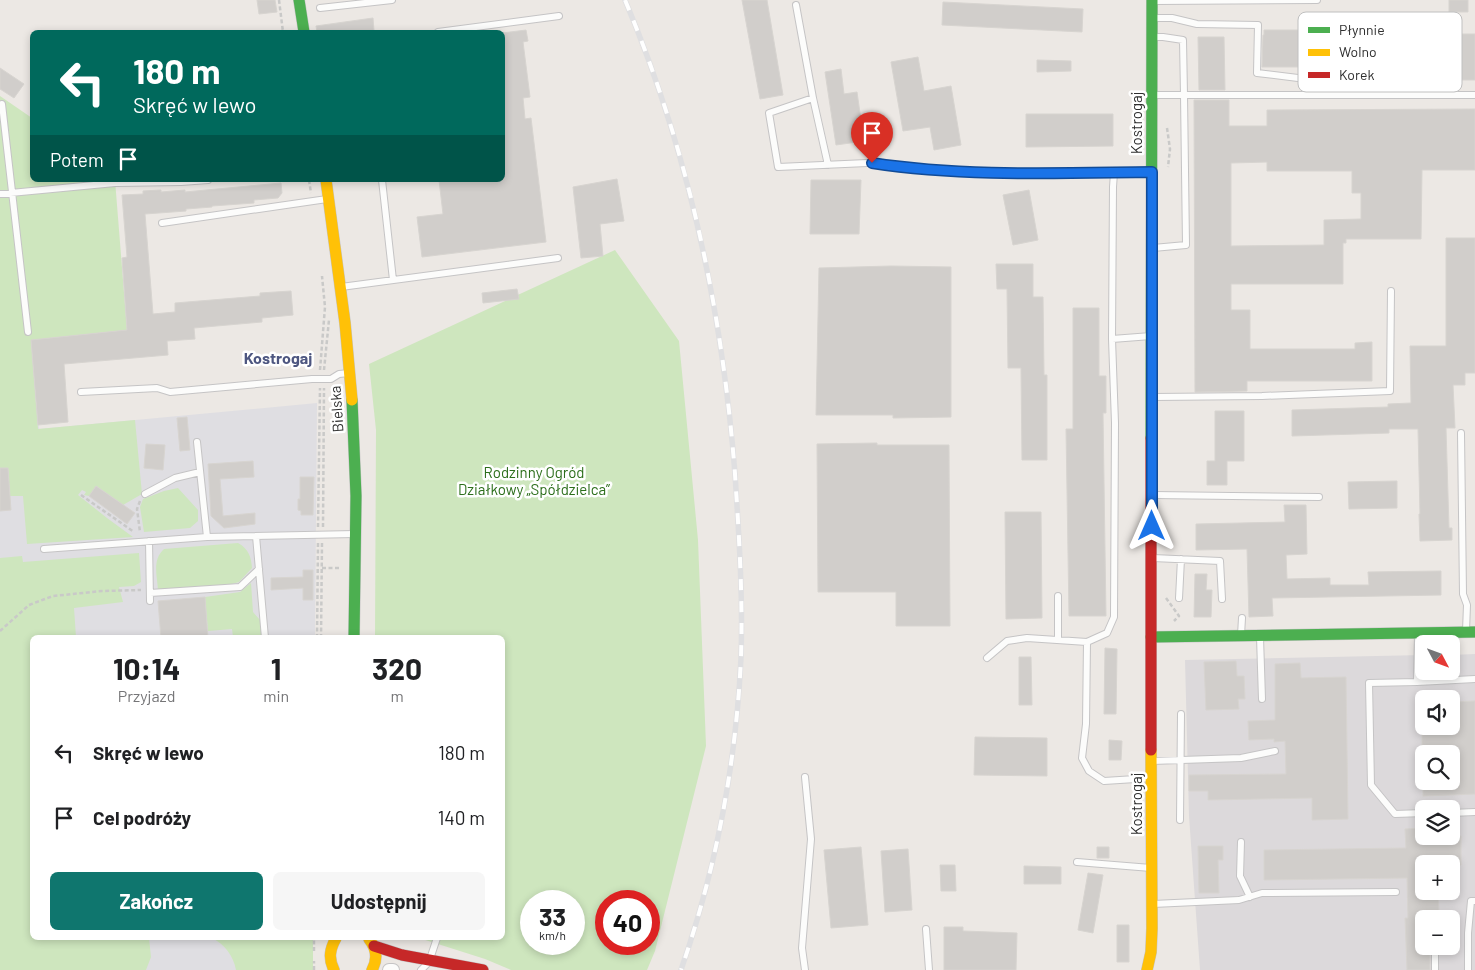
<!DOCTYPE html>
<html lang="pl">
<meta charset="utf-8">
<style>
:root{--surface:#fff;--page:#f6f6f6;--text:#202124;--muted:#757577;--accent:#0f766e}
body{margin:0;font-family:Barlow,sans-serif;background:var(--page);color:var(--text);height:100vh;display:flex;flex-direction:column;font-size:19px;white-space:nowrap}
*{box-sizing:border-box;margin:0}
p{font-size:16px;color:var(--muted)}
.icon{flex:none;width:28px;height:28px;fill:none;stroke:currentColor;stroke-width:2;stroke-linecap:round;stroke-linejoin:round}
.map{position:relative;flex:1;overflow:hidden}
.sheet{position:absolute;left:30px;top:635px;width:475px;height:305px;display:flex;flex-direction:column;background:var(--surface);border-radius:8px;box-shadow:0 2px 8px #0003}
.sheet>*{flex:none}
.guide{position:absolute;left:30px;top:30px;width:475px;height:152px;border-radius:8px;box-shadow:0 2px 8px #0003;background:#00695c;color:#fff;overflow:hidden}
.needle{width:32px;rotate:131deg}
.tools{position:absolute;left:1415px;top:635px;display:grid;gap:10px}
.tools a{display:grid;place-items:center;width:45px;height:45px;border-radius:8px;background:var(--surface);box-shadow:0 2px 8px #0003;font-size:25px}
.speed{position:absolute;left:520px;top:890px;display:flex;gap:10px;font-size:25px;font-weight:700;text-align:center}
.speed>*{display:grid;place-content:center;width:65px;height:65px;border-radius:50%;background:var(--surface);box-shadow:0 2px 8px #0003;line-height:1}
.speed small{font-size:12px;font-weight:400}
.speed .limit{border:8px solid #d22;background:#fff;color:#111}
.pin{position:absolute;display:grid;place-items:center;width:42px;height:42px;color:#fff;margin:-51px -21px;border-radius:50% 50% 50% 0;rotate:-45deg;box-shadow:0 0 5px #0007}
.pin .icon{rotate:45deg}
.me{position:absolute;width:55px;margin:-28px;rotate:0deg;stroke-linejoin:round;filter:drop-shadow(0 0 4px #0008)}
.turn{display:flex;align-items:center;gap:18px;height:105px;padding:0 20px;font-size:22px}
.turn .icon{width:65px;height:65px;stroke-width:2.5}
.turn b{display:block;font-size:35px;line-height:42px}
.then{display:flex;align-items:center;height:48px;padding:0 20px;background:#0003;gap:10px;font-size:19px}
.eta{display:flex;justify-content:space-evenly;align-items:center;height:85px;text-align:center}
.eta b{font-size:30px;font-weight:700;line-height:35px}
.action{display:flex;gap:10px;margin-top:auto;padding:10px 20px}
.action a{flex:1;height:58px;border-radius:8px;background:var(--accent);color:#fff;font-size:20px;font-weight:700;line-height:58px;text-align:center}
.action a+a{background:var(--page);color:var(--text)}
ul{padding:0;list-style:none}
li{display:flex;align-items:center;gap:15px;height:65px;padding:0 20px}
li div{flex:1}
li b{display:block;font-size:19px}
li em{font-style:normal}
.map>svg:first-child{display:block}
</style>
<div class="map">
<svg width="1475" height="970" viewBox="0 0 1475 970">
<rect width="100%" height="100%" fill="#ece8e4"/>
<!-- industrial -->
<path fill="#dcd9db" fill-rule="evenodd" d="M1475,654v316h-275l-11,-154 -4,-156 239,-5v16h27v-16zM1424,699h27v27h-27zM1424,754h27v27h-27zM1424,809h27v27h-27zM1424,864h27v27h-27zM1424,919h27v27h-27z"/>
<!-- airport -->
<path fill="#dfdee2" d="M317,403l-2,234 -283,1v300h281v32h-313v-560l37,-2 2,21z"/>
<!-- green -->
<path fill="#cee6be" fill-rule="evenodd" d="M0,96l32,22v62h83l12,150 -96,10 7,89 97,-9 7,74 -19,11 -27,-19 -7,10 -5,-1 2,-3 -4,-2 -4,5 29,23 26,19 -106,7 -4,-48h-13l-2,-28 -8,1z
M615,250l64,91 19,199 8,206 -51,205 -8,19h-136l-26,-11 -66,-21h83v-300l-127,-1 1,-207 -7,-66zM531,901h43v43h-43zM606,901h43v43h-43z
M178,488l20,22v11l-8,7 -46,4 -4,-25 3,-8 21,-8z
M238,543c11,6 13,14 14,25l-13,14 -11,3 -70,5c-1,-15 -6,-30 6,-41z
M139,553l2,29 -7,4 -15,1 4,15 -49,6 2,29 -44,1v300h117l2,19 -5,13h-146v-412l22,-2 1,6z
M251,583l2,29 7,8 2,17h-29l-1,-8 -24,2 -3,-34 35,-5z
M212,938h101v32h-77c-3,-15 -11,-25 -24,-32z"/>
<!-- building -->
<path fill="#d1cecb" stroke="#d7d4d0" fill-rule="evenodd" d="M257,0h18l2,12 -18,2z
M742,0h25l16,95 -23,4z
M1449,0h19v12h-19z
M943,2l140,7 -1,23 -140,-7z
M373,18l1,13 -10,1h-47l-1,-6z
M526,30l2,11 -5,1 7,55 -7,1 2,21 6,-1 15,124 -124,15 -5,-40 26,-3 -4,-34h63v-147z
M1264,30h63v4h148v46h-72v-13h-141l1,-32h1z
M1198,37h26l1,53h-26z
M918,57l6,34 27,-5 10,59 -27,5 -4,-23 -27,4 -12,-69z
M1037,60l34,1v10l-34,1z
M0,68l24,16 -10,14 -14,-9z
M841,69l3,25 13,-2 7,49 -28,4 -11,-73z
M1194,100h35v26h38v-16l208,-1v61h-53l-1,69h-75v4h-3v41h-112v26h19v39h105v-6l17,-1v39h-125v10l-52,1zM1267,162v9h85v22h9v26l-37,1v25l-93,1v-83z
M1026,114h87v32l-87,1z
M617,179l7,42 -24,3 3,32 -22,2 -8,-71z
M811,180h50l-2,54h-49z
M281,183l1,10 -4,5 -24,2v3l-42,3v1l-26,2v2l-41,3 8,100 22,-2v-9l85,-7v-3l31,-2 2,24 -31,3v4l-68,6 1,11 -28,2 1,14 -104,9 4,58 -30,3 -7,-85 96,-10 -5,-72 5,-1 -5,-62 21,-1v-3l18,-1v2l24,-2v2z
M1029,190l9,50 -25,5 -10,-50z
M1446,238h29v135h-10v12h-12l2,43h-9l3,100h3v12l-32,1 -1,-27h1l-2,-85h-29v4l-97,3v-26l96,-3v-3l23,-1 -1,-57h36z
M996,264h37v33h10l1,78h3v85h-25l-1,-92h-13l-1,-79h-10z
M891,266l60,1v150l-58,1v-3h-77l3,-147z
M517,289l2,10 -36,4 -1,-10z
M1073,308h26v68h7v37h-3l3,203h-37l-3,-187h7z
M1215,411h29v50h-17v24h-20v-24h8z
M187,417l3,33 -10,1 -3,-33z
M877,443v2h72l1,181h-54v-34h-78l-1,-148z
M146,444l19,1 -2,25 -19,-2z
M253,461l1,16 -34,2 3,37 32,-3v11l-31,4 -13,-12 -3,-52z
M0,468h8l3,42 -11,1z
M300,477h14l-1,38h-12v-4l-3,-1v-11h2z
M1397,481v27l-48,1 -1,-27z
M96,486l39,27 -8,11 -38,-28z
M1284,505h22l1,49 -21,1 1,24 43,-1v7h39l-1,-13 73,-1v24l-169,3 1,18 -24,1 -2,-68 -51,1v-26l89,-2z
M1005,512h36l1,106 -36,1z
M303,570h10v30h-10v-12l-32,2v-12l32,-1z
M1195,574h12l-1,16h6l-1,27h-17z
M205,597l3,41h-47l-3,-37z
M1105,648l12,1 -1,65h-12z
M1019,657h12l1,48h-13z
M1236,661l1,15h7l1,23h-7l1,10 -33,1 -2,-48z
M1300,663l1,15 45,-1 2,142 -36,1v-22l-104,2v-9h-19v-16l97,-1 -1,-33 -11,1v-3l-25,1 -1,-19 27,-1v-56z
M1475,701v93l-52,2v-15h28v-27h-29v-28h29v-24z
M975,737l72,1v38l-73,-1z
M1109,740l13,1 -1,19h-12z
M1424,828v8h37v29l-37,-1v27h14l1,22 -5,1v5h-10v27h6v24h-23l-2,-52h3l-1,-40 -143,2v-30l142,-2 -1,-19z
M1198,846h25v14h-5l1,33h-20z
M861,847l7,78 -37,3 -7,-78z
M1097,847h12v11h-12z
M908,849l4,61 -27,2 -4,-61z
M940,865h15l1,26h-15z
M1024,866l37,1v17h-37z
M1088,873l15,2 -10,58 -15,-3z
M1117,925h12v37h-12z
M944,927h19v4l54,2 -1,37h-72z"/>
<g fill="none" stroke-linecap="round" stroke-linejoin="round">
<defs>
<path id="lane" d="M1154,1l163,-1
M796,5l17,93
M320,8l72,-8
M1152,18h20l25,6 61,1 -1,48 49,6 88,-1
M438,32l121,-16
M1154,37h9l20,3 1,55h291
M1152,95h32l2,150 -33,3
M2,104l26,228
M828,165l-15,-67 -44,15 9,54 89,-4h5l41,6 100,5 138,-2
M382,180l11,100
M0,194l115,-11 66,-1 27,-2
M162,223l165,-24
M341,287l217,-29
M1112,339l39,-3
M81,392l76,-4 13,4 142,-13h19l8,-5 10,-1
M1153,397l109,-1 128,-5 1,-100
M1461,433l2,161 4,11 -1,26
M197,442l10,95
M145,494l30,-16 25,-6
M1153,495l166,2
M256,536l9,102
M149,541l1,60
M44,549l163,-12 148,-3
M1153,558l67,3 2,38
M150,593l90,-6 19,-18
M1179,598l2,-39
M1418,634l-1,48 -48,1 2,102 24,29 29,-1
M1241,635l1,-17
M1260,637l2,62
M1058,640v-44
M1087,642l-1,82 -4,34 7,13 15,10 47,-3
M987,658l20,-17 20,-3 60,4 20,-9 7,-16 1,-194 -3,-84 1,-152 1,-14
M1417,682l58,-3
M1152,761l89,-3 34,-7
M1451,813l24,-1
M1180,820l1,-106
M1241,842l-1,34 10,21
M1077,862l74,6
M1153,904l86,-4 23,-7 134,-1
M926,929l3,41
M1435,946v24
M421,970l8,-8 8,-24
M805,970l-3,-22 9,-109 -6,-62
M1468,970v-37l3,-32h4"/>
<path id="street" d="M389,970h4"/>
<path id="fast" d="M299,0l5,32
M352,400l4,96 -2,142
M1151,438l1,-438
M1151,637l324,-5"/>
<path id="slow" d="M326,180l19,143 7,77
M369,939c8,10 9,20 3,31
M334,970c-6,-12 -4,-21 2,-32
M1147,970l4,-18 1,-24 -1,-178"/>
<path id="jam" d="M1151,438v312
M374,946l28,9 81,15"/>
</defs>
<!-- lane casing -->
<use href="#lane" stroke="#c5c4c5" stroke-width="8"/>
<!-- street casing -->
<use href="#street" stroke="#c5c4c5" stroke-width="14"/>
<!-- fast casing -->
<use href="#fast" stroke="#c5c4c5" stroke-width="12"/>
<!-- slow casing -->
<use href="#slow" stroke="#c5c4c5" stroke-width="12"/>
<!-- jam casing -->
<use href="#jam" stroke="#c5c4c5" stroke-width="12"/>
<!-- path -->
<path stroke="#c9c9c8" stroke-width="2.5" stroke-dasharray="4 2.5" stroke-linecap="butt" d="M279,0l4,32
M1167,128l3,21 -2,18
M309,180l2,13
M320,370l5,-63 -3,-31
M324,370l5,-50
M81,495l53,37
M140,501l-3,8 3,23
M318,527l2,-139
M323,527l1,-139
M322,568h19
M1166,598l13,18 -5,5
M0,631l29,-26 24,-9 49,-5 39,-1
M317,638l1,-95
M321,638l1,-96
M314,951v-13
M314,970v-9"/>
<!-- lane -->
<use href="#lane" stroke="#fcfcfb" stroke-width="6"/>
<!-- street -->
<use href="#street" stroke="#fcfcfb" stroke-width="12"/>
<!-- fast -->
<use href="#fast" stroke="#4caf50" stroke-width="11"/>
<!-- slow -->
<use href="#slow" stroke="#ffc107" stroke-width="11"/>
<!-- jam -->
<use href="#jam" stroke="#c62828" stroke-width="11"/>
<defs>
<path id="rail" d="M625,0c64,152 97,309 110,474 4,61 8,122 6,184 -5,106 -25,211 -60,312"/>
</defs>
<!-- rail casing -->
<use href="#rail" stroke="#dfdfe1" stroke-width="5.5"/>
<!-- rail -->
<use href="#rail" stroke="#fff" stroke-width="4" stroke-dasharray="11" stroke-linecap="butt"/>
</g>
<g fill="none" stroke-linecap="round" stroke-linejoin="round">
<defs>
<path id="route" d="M872,163c92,14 187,10 280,9v354"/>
</defs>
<!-- route casing -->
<use href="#route" stroke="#114b97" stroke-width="12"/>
<!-- route -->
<use href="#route" stroke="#1a73e8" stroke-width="9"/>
</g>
<g text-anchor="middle" stroke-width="5" stroke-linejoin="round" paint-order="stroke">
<!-- street labels -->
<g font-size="15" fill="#2e2e2e" stroke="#fff">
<text transform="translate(1137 123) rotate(-90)" y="5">Kostrogaj</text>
<text transform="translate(337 409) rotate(-94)" y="5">Bielska</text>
<text transform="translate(1137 804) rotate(-90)" y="5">Kostrogaj</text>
</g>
<!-- park labels -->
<g font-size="15" fill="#2c6e1b" stroke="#fff">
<text x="534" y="478">Rodzinny Ogród<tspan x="534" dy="17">Działkowy „Spółdzielca”</tspan></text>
</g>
<!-- neighbourhood labels -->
<g font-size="16" font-weight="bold" fill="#4d5680" stroke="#fff">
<text x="278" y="364">Kostrogaj</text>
</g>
</g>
<!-- legend -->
<rect x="1298" y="12" width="164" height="80" rx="8" fill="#fff" stroke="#c0c0c0" stroke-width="1"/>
<rect x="1308" y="27" width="22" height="6" fill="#4caf50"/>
<rect x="1308" y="49" width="22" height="7" fill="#ffc107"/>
<rect x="1308" y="72" width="22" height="6" fill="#c62828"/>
<g font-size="14" fill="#2e2e2e">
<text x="1339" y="35">Płynnie</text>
<text x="1339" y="57">Wolno</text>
<text x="1339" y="80">Korek</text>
</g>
</svg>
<div class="tools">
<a><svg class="needle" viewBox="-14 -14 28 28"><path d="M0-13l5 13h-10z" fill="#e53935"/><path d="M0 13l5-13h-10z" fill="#757577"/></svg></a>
<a><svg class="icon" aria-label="sound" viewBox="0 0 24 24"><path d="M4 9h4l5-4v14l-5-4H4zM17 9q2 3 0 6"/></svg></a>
<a><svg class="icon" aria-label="search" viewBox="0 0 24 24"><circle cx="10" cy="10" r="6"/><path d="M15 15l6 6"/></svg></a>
<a><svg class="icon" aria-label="layers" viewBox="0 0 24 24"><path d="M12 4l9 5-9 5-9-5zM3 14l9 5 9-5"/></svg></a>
<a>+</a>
<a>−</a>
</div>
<div class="speed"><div>33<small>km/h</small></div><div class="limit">40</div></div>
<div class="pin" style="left:872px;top:163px;background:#d93025"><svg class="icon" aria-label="arrive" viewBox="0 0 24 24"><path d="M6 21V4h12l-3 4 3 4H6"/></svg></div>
<svg class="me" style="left:1152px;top:526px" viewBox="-20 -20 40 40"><path d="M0-17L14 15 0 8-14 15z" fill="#1a73e8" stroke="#fff" stroke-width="4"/></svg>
<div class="guide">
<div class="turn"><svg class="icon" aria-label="left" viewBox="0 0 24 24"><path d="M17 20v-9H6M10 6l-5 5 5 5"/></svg><div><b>180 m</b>Skręć w lewo</div></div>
<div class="then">Potem<svg class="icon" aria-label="arrive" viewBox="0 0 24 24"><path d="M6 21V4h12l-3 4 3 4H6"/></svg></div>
</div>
<section class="sheet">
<div class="eta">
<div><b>10:14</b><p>Przyjazd</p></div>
<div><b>1</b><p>min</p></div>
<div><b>320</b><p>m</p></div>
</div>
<ul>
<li><svg class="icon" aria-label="left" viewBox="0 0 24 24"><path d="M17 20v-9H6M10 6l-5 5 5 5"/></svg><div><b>Skręć w lewo</b></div><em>180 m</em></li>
<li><svg class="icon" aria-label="arrive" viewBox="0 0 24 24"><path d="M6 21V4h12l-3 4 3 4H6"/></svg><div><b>Cel podróży</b></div><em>140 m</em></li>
</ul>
<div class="action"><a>Zakończ</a><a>Udostępnij</a></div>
</section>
</div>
